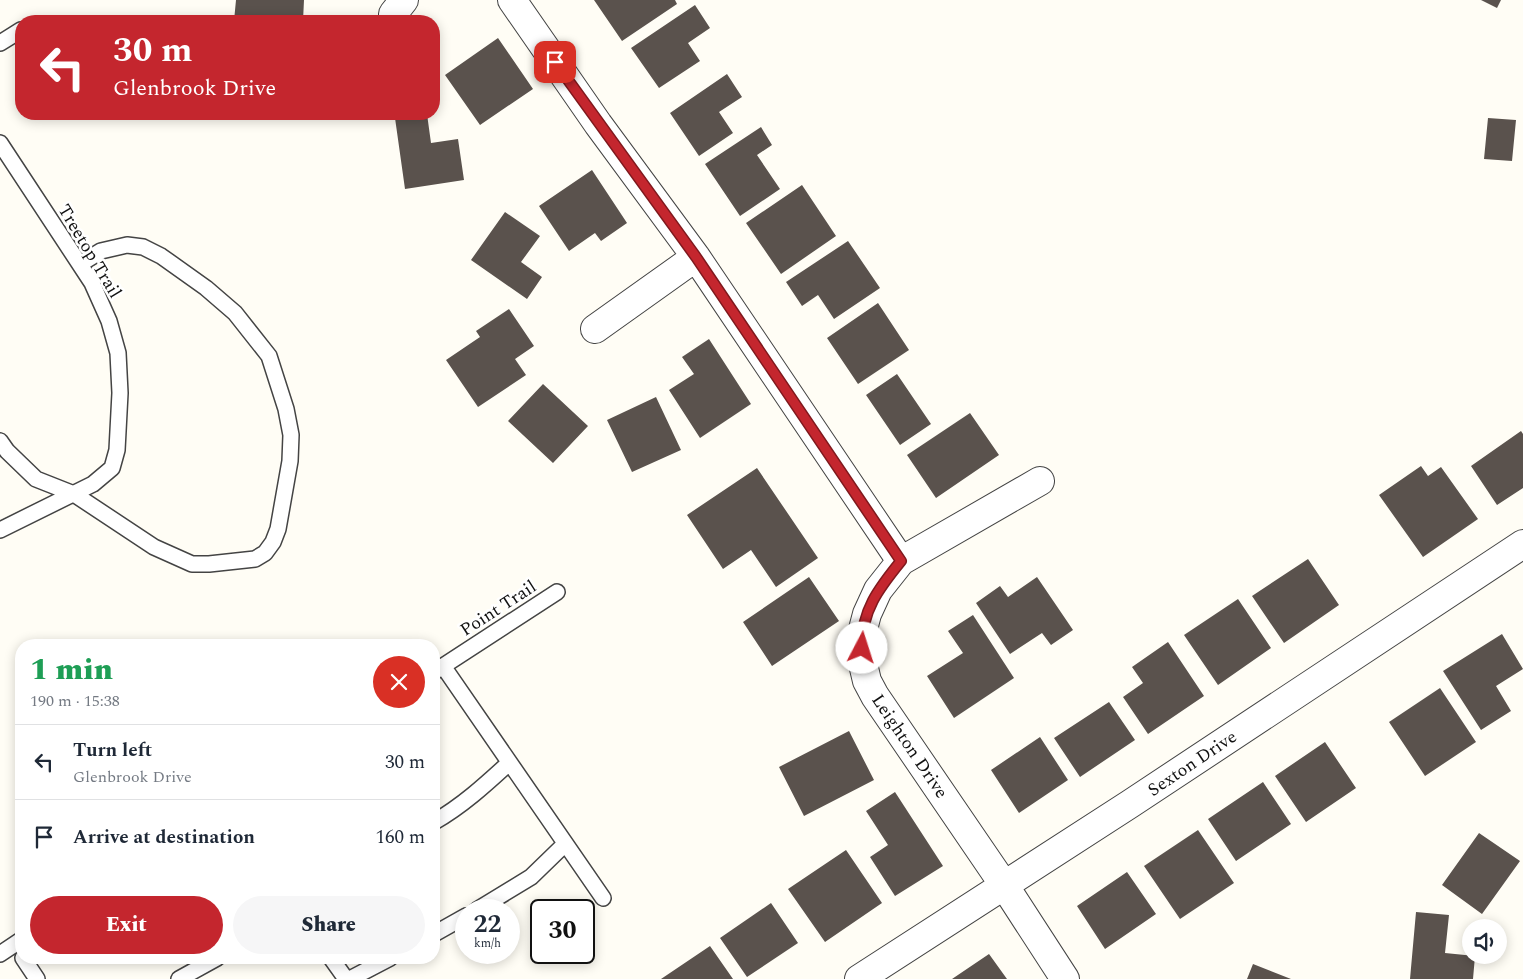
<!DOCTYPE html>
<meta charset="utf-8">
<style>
:root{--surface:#fff;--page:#f6f6f7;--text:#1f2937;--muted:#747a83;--line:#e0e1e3;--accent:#c4262e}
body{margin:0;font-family:Spectral,serif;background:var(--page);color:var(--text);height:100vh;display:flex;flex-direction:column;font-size:19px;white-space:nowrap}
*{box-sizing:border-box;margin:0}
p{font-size:16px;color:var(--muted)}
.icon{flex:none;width:28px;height:28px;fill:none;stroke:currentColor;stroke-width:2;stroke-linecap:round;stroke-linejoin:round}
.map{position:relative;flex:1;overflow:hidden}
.sheet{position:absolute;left:15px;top:639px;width:425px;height:325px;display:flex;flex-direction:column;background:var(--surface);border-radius:20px;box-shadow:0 2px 12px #0003}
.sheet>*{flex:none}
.banner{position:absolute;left:15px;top:15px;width:425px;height:105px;border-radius:20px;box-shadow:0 2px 12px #0003;background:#c4262e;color:#fff;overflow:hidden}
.tools{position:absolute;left:1462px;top:919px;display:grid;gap:10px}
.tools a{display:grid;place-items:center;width:45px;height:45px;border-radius:50%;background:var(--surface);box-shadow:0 2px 12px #0003;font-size:25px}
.speed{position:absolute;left:455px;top:899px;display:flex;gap:10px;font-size:25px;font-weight:700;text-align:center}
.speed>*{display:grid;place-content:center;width:65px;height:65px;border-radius:50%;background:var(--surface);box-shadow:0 2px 12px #0003;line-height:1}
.speed small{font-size:12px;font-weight:400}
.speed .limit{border:2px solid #111;border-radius:8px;background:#fff;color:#111}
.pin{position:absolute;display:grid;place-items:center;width:42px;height:42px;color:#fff;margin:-21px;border-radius:10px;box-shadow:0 2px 8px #0006}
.me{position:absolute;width:55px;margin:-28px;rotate:5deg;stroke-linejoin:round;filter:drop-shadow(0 0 4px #0008)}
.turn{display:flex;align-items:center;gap:18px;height:105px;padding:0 15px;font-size:22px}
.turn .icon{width:65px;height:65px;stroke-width:2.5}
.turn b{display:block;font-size:35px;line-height:42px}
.round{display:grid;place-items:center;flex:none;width:52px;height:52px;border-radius:26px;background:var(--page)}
.overview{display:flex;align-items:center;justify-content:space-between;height:85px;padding:0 15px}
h1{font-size:30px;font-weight:800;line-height:38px;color:#1e9e55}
.primary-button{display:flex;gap:10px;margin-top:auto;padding:10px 15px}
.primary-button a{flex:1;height:58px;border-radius:30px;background:var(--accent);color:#fff;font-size:20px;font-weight:800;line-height:58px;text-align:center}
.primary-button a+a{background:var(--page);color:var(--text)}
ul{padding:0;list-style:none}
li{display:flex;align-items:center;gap:15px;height:75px;padding:0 15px;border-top:1px solid var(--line)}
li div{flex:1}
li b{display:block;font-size:19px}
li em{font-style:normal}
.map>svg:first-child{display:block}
</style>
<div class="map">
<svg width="1523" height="979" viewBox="0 0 1523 979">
<rect width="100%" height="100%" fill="#fffdf5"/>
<!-- building -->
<path fill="#5a524d" d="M236,0h68l-1,21h-69z
M594,0h81l2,4 -55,37z
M1481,0h20l-4,8z
M695,5l15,23 -22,15 12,18 -41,27 -28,-40z
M498,38l35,51 -53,36 -35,-50z
M727,74l15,23 -23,15 14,21 -34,23 -29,-43z
M427,114l4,29 27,-4 6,41 -59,9 -10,-71z
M1488,118l28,2 -4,41 -28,-2z
M761,127l11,18 -15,10 23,34 -40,27 -35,-52z
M592,170l35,53 -26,18 -6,-8 -26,18 -30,-45z
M802,185l34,51 -55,38 -35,-51z
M505,212l35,24 -19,26 21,15 -15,22 -56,-39z
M848,241l32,47 -46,31 -16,-24 -16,11 -16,-24z
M878,303l31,47 -51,34 -31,-46z
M509,309l25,37 -19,13 11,16 -48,32 -32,-47 34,-23 -4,-6z
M709,339l42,65 -51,34 -31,-48 25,-16 -12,-17z
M897,374l34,50 -31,21 -34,-50z
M543,384l45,42 -35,37 -45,-42z
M656,397l25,53 -49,22 -25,-52z
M970,413l29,42 -63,43 -29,-43z
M1521,431l2,3v54l-26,17 -26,-39z
M1421,466l7,10 13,-9 37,52 -55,38 -44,-62z
M757,468l61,90 -42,29 -25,-37 -28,19 -36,-54z
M1308,559l31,46 -55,38 -32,-47z
M809,577l30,44 -67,45 -29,-44z
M1037,577l36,53 -22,15 -9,-12 -32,21 -34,-51 24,-17 8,11z
M1238,599l33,49 -53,37 -34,-50z
M973,615l41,63 -60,40 -27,-42 36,-23 -15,-22z
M1502,634l21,35 -27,17 15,25 -30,19 -38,-59z
M1168,642l36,54 -56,38 -25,-37 20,-14 -11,-16z
M1440,688l36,54 -51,34 -36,-54z
M1109,702l26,38 -55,37 -26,-39z
M849,731l25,49 -70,36 -25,-49z
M1040,737l28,43 -49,33 -28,-43z
M1325,742l31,46 -50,34 -31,-46z
M1263,782l28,42 -55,37 -28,-42z
M895,792l48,74 -48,30 -25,-39 18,-12 -22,-34z
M1198,830l36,53 -54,36 -36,-53z
M1479,833l41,28 -38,53 -40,-29z
M846,850l36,53 -57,39 -37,-53z
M1127,872l29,42 -51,35 -28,-43z
M771,903l27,40 -51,34 -27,-39z
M1416,912l33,3 -4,38 30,3 -2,23h-63z
M710,946l23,33h-72z
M989,954l18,25h-55z
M1253,964l38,15h-44z"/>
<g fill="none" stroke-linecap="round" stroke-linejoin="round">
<defs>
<path id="lane" d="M0,43l21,-13
M0,143l92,140 17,38 9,32 2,40 -3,57 -5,18 -19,16 -93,46
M0,441l7,10 29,28 38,15 80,53 38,17h17l46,-5 10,-6 8,-11 5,-13 12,-68 1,-26 -5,-26 -17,-53 -34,-43 -29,-25 -45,-32 -18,-9 -16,-2 -26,6 -21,13
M443,666l160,232
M434,672l123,-80
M434,822c28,-16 51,-37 75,-59
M477,910l54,-33 34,-33
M434,934l32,-18
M0,954l21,-14
M23,958l14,21
M331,958l15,21
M179,979l38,-21
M350,979l40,-21"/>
<path id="street" d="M512,0l86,124 98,133 205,304
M393,14l11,-14
M595,329l101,-72
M1040,481l-139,80 -23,29 -11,24 -5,19 1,31 4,17 8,15 129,189 61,94
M859,979l271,-175 393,-260"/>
</defs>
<!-- lane casing -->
<use href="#lane" stroke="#444" stroke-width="18"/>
<!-- street casing -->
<use href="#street" stroke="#444" stroke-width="30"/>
<!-- lane -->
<use href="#lane" stroke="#fff" stroke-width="15"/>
<!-- street -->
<use href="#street" stroke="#fff" stroke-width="28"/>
</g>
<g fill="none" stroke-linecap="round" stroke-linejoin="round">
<defs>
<path id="route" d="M555,62l141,195 205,304c-22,27 -40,50 -39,87"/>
</defs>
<!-- route casing -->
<use href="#route" stroke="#7f191e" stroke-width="12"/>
<!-- route -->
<use href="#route" stroke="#c4262e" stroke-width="9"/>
</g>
<g text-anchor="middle" stroke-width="5" stroke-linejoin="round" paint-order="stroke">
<!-- street labels -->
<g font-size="18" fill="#111" stroke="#fff">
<text transform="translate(90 251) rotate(59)" y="6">Treetop Trail</text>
<text transform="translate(498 608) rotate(-33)" y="6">Point Trail</text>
<text transform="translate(910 746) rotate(56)" y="6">Leighton Drive</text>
<text transform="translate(1192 763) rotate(-34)" y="6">Sexton Drive</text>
</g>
</g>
</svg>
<div class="tools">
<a><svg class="icon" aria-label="sound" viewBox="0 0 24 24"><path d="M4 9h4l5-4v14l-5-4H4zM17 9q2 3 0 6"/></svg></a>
</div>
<div class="speed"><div>22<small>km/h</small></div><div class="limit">30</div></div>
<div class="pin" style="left:555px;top:62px;background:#d93025"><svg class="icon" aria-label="arrive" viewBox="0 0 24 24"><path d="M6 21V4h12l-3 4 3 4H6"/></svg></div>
<svg class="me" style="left:862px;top:648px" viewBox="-20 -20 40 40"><circle r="19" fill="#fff"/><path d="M0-13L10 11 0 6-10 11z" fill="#c4262e"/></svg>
<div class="banner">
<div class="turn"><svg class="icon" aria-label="left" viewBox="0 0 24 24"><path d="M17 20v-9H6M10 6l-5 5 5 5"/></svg><div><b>30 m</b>Glenbrook Drive</div></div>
</div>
<section class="sheet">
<div class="overview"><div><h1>1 min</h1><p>190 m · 15:38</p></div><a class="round" style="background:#d93025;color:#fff"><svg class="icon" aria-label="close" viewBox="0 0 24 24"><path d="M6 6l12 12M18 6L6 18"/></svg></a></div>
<ul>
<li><svg class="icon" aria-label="left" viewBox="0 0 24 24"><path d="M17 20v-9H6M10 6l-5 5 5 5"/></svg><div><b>Turn left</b><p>Glenbrook Drive</p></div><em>30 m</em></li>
<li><svg class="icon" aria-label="arrive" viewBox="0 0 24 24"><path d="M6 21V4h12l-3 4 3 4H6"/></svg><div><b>Arrive at destination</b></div><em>160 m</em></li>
</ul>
<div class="primary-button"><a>Exit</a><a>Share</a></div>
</section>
</div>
